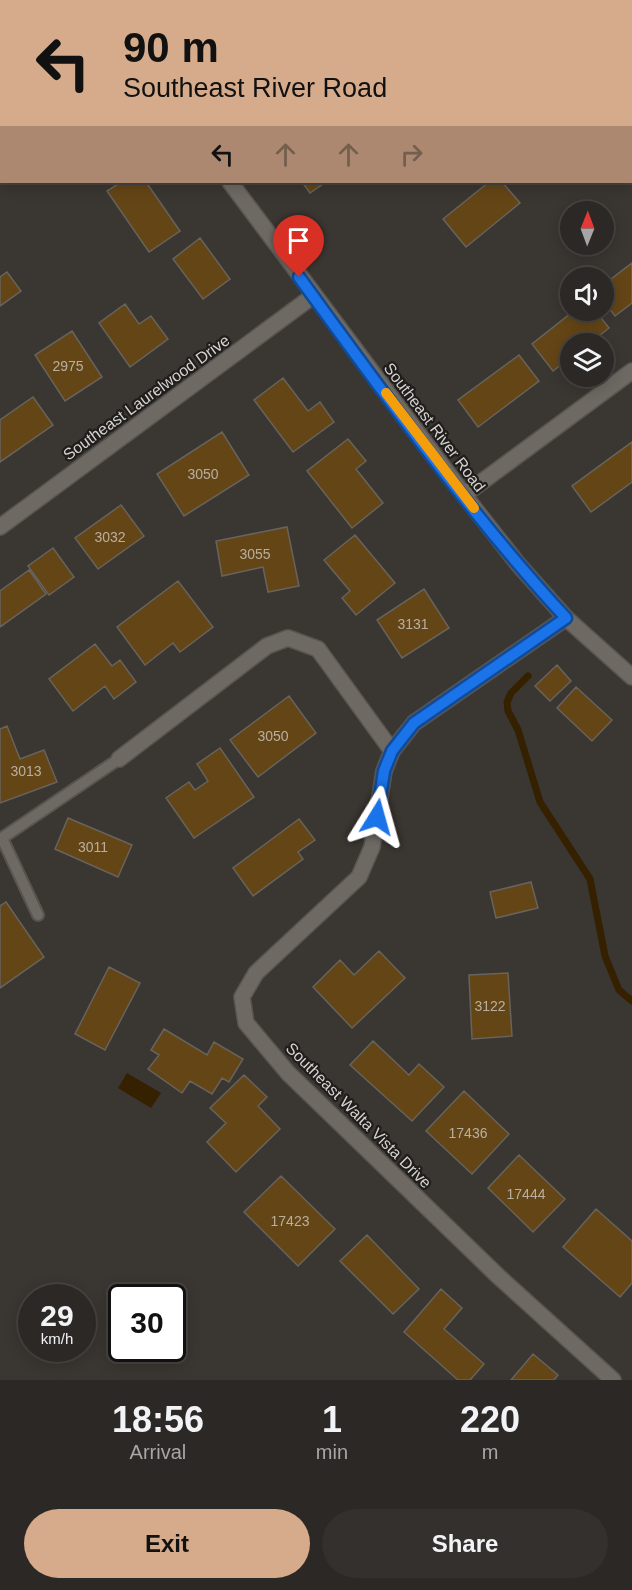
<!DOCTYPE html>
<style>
:root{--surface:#2c2825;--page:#34302d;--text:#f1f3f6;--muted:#a6a6a7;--line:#484442;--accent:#d6ab8b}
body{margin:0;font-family:Helvetica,sans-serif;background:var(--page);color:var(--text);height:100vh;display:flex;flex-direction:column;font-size:22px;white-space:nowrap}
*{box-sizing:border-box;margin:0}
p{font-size:20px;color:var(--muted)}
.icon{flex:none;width:33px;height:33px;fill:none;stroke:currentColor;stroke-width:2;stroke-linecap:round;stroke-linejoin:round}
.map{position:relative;height:1380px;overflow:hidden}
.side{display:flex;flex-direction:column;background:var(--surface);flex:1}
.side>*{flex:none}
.guide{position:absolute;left:0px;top:0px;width:633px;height:183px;box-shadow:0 3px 15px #0003,0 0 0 2px var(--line);background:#d6ab8b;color:#111;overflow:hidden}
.needle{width:39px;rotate:1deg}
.fabs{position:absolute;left:560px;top:201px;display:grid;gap:12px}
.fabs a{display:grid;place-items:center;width:54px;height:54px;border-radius:50%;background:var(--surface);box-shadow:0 3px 15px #0003,0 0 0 2px var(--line);font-size:30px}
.speed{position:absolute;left:18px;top:1284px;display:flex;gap:12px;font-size:30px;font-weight:700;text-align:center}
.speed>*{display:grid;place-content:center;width:78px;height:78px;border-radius:50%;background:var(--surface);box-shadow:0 3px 15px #0003,0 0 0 2px var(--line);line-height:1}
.speed small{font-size:15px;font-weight:400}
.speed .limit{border:3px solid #111;border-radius:9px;background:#fff;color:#111}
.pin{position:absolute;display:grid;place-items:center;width:51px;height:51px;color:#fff;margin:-62px -26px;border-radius:50% 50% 50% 0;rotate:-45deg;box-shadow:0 0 6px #0007}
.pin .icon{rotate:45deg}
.me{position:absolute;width:66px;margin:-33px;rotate:8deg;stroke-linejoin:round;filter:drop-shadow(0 0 4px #0008)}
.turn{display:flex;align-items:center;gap:21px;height:126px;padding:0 24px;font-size:27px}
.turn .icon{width:78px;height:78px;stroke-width:2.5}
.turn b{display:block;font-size:42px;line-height:51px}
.lanes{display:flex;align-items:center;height:57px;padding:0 24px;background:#0003;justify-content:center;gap:30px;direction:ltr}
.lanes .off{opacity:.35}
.eta{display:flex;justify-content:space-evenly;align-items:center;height:102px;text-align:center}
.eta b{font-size:36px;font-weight:800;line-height:42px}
.action{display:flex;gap:12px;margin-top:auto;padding:12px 24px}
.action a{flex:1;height:69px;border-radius:36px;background:var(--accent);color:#111;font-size:24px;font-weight:800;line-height:69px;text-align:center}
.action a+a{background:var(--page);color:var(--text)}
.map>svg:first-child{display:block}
</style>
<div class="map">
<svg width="632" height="1380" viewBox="0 0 632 1380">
<rect width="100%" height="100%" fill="#3a3631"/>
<!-- water -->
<path fill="#352000" d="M127,1073l34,20 -10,15 -33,-20z"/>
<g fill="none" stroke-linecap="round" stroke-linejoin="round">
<!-- stream -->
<path stroke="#352000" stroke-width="7" d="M528,676l-17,17 -4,9 1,9 10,19 22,72 50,77 15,77 14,34 13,11"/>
</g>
<!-- building -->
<path fill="#644516" stroke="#67635d" stroke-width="1.5" d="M168,0h79l-81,2z
M467,0h44v1l-46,1z
M121,182h25l34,49 -31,21 -42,-61z
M302,182h24l-16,11z
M489,182h13l18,21 -54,44 -23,-28z
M200,238l30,41 -27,20 -30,-40z
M632,263v40l-17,13 -12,-16v-15z
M7,272l14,19 -21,15v-29z
M125,304l14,20 12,-8 17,23 -38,28 -31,-44z
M575,310h20l14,18 -20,16h-19v14l-17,13 -21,-27z
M72,331l30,46 -37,24 -30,-46z
M519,355l20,26 -61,46 -20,-27z
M283,378l25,33 12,-9 14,20 -41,30 -39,-52z
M33,397l20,28 -53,37v-42z
M222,432l27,43 -65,41 -27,-42z
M348,439l18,22 -10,8 27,34 -31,25 -45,-57z
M632,442v40l-41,30 -19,-26z
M121,505l23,31 -46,33 -23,-31z
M287,527l12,59 -31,6 -5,-25 -41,9 -6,-35z
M355,535l40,48 -39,32 -14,-17 8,-7 -26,-31z
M53,548l21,29 -25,18 -21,-29z
M29,570l17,24 -46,33v-36z
M178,581l35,46 -33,25 -7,-9 -28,22 -28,-38z
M424,589l25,39 -47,30 -25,-38z
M95,644l17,22 8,-6 16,22 -22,17 -9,-13 -32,25 -24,-32z
M557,665l14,16 -21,20 -15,-15z
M576,687l36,33 -20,21 -35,-33z
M289,696l27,37 -58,44 -28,-37z
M7,726l13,33 24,-9 13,32 -57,21v-74z
M220,748l34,49 -60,41 -28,-40 23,-16 6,8 13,-9 -11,-17z
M68,818l64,27 -14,32 -63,-28z
M299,819l16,21 -17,12 5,7 -50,37 -20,-28z
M531,882l7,26 -42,10 -6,-26z
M6,902l38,55 -44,31v-82z
M379,951l26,27 -53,50 -39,-41 27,-27 14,15z
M109,967l31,16 -35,67 -30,-16z
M508,973l4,63 -40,3 -3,-64z
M164,1029l43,26 7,-13 29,17 -14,23 -7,-4 -10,16 -22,-13 -8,12 -34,-24 11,-14 -8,-5z
M373,1041l36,34 10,-11 25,23 -32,34 -62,-56z
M244,1075l23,22 -9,9 22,23 -44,43 -29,-30 19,-19 -16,-15z
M464,1091l45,43 -37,40 -46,-43z
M519,1155l46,44 -32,33 -45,-44z
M281,1176l54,53 -37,37 -54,-54z
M596,1209l36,32v42l-12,14 -57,-50z
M367,1235l52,54 -26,25 -53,-53z
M441,1289l21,19 -18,21 40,35 -14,16h-12l-54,-48z
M533,1354l25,21 -4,5h-43z"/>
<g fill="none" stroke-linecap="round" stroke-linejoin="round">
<defs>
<path id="service" d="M38,915l-36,-77 117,-79"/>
<path id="minor" d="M464,495l168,-124
M0,527l313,-231
M566,618l-152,105 -22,28 -8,20 -12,76 -13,30 -103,96 -14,24 4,26 42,50 210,203 115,104
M119,759l148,-113 21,-8 30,11 74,102"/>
<path id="tertiary" d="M95,0l1,2
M230,182l234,313 54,69 48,54 66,59"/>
</defs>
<!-- service casing -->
<use href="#service" stroke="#585450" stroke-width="14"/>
<!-- minor casing -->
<use href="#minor" stroke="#585450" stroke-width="18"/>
<!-- tertiary casing -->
<use href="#tertiary" stroke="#585450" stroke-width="18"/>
<!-- service -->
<use href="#service" stroke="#6e6963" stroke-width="10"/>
<!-- minor -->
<use href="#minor" stroke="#6e6963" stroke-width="15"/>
<!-- tertiary -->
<use href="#tertiary" stroke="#6e6963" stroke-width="15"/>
</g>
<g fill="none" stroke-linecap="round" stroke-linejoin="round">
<defs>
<path id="route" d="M299,277c84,115 170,236 267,341l-152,105 -22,28 -8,20 -7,46"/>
</defs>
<!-- route casing -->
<use href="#route" stroke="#114b97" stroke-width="15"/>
<!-- route -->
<use href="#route" stroke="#1a73e8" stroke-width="10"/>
<!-- slow -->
<path stroke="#f59e0b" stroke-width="10" d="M386,393l88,115"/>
</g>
<g text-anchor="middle" stroke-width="4.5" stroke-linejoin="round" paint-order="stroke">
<!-- number labels -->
<g font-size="14" fill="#b9afa1">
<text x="68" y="371">2975</text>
<text x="203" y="479">3050</text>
<text x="110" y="542">3032</text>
<text x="255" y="559">3055</text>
<text x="413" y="629">3131</text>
<text x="273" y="741">3050</text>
<text x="26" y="776">3013</text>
<text x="93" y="852">3011</text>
<text x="490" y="1011">3122</text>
<text x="468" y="1138">17436</text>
<text x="526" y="1199">17444</text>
<text x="290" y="1226">17423</text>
</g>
<!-- street labels -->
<g font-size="16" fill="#d5d2cf" stroke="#201e1c">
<text transform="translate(146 397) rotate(-36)" y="6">Southeast Laurelwood Drive</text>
<text transform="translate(435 427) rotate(53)" y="6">Southeast River Road</text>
<text transform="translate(359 1115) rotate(45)" y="6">Southeast Walta Vista Drive</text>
</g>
</g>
</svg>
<div class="fabs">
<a><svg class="needle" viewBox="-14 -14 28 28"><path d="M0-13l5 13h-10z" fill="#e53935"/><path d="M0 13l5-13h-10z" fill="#a6a6a7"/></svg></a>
<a><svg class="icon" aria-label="sound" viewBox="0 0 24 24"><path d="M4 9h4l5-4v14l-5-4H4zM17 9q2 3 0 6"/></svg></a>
<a><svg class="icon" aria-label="layers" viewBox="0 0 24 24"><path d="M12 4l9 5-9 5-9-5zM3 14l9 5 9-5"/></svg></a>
</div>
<div class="speed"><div>29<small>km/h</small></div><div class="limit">30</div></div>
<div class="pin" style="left:299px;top:277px;background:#d93025"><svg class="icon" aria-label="arrive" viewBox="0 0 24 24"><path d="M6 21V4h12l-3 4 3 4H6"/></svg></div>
<svg class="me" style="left:377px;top:817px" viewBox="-20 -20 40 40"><path d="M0-17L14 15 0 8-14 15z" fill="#1a73e8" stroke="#fff" stroke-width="4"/></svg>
<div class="guide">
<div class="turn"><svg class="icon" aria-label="left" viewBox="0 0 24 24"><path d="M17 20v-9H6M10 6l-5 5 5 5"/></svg><div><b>90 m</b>Southeast River Road</div></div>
<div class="lanes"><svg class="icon" aria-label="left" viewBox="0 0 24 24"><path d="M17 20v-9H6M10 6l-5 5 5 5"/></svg><svg class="icon off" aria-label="ahead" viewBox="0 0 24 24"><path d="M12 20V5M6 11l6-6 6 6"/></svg><svg class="icon off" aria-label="ahead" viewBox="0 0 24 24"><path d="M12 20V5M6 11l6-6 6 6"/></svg><svg class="icon off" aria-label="right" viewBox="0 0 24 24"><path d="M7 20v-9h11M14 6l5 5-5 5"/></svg></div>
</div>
</div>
<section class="side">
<div class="eta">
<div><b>18:56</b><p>Arrival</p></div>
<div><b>1</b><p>min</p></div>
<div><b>220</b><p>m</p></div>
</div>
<div class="action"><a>Exit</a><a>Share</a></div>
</section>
